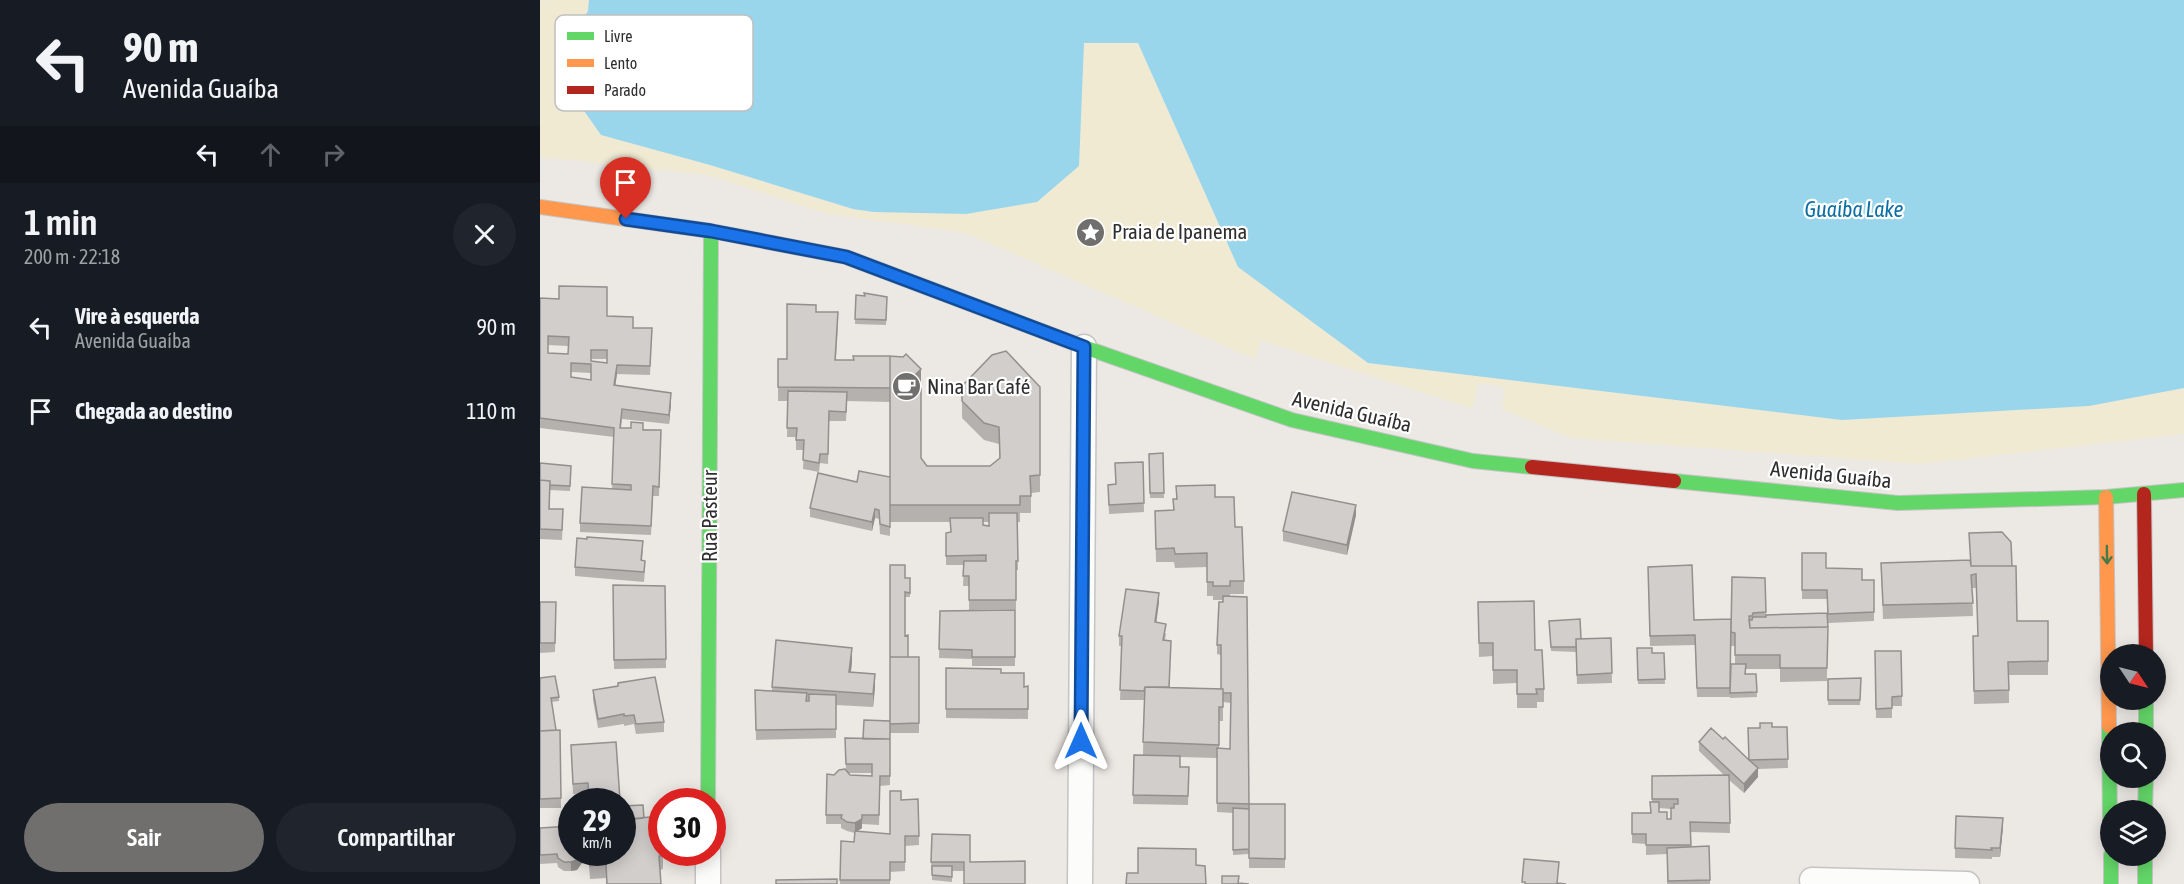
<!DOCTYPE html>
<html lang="pt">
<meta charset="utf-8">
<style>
:root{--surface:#171b24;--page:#20242c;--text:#f1f3f6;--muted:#9ea1a6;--accent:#706f6e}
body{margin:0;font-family:"Asap Condensed",sans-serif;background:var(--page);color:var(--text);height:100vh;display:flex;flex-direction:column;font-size:22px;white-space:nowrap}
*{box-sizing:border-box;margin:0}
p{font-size:20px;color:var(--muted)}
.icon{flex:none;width:33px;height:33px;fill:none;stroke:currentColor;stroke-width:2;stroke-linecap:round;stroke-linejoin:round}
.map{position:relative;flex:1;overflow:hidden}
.sheet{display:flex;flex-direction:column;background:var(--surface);width:540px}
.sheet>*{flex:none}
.top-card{background:#171b24;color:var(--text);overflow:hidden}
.needle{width:39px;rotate:125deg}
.tools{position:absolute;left:1560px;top:644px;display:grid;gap:12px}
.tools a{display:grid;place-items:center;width:66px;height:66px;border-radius:50%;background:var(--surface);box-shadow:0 3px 15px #0003;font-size:30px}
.speed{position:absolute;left:18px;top:788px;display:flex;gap:12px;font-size:30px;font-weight:700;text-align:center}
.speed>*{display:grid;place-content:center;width:78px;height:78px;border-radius:50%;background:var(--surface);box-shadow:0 3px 15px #0003;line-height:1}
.speed small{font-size:15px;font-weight:400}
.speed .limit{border:9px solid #d22;background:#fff;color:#111}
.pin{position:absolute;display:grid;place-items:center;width:51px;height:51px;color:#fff;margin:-62px -26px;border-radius:50% 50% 50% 0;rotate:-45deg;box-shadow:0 0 6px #0007}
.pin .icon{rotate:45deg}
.me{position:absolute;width:66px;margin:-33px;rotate:0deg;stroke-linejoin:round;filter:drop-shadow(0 0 4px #0008)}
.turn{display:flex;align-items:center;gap:21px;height:126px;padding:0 24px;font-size:27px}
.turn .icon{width:78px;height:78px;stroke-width:2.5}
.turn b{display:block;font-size:42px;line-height:51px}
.lanes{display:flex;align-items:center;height:57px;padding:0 24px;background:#0003;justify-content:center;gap:30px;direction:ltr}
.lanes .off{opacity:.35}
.round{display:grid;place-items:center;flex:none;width:63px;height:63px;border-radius:32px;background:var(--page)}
.head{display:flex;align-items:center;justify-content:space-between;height:102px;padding:0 24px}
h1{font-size:36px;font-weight:600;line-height:45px}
.primary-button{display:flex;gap:12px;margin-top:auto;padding:12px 24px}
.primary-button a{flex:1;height:69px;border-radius:36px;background:var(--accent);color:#fff;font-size:24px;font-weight:600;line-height:69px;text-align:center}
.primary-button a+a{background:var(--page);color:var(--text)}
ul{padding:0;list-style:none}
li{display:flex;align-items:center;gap:18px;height:84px;padding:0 24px}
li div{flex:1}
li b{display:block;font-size:22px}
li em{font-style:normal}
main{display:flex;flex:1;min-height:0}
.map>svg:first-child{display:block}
</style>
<main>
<section class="sheet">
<div class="top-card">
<div class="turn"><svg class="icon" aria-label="left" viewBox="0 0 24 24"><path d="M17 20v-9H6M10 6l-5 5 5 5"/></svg><div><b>90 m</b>Avenida Guaíba</div></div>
<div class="lanes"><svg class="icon" aria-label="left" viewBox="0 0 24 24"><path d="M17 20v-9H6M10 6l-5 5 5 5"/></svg><svg class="icon off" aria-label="ahead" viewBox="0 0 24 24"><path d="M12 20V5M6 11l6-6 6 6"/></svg><svg class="icon off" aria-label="right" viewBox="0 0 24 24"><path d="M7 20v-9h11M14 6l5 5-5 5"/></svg></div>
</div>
<div class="head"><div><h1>1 min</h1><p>200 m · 22:18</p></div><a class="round"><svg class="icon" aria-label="close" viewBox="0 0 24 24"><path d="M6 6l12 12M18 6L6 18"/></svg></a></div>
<ul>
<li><svg class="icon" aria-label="left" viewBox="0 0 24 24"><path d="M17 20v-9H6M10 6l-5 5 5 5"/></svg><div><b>Vire à esquerda</b><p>Avenida Guaíba</p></div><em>90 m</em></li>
<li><svg class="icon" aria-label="arrive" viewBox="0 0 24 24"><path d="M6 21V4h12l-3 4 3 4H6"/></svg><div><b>Chegada ao destino</b></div><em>110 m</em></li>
</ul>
<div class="primary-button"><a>Sair</a><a>Compartilhar</a></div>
</section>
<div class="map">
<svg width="1644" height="884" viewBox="0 0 1644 884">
<rect width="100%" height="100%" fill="#ece8e4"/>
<!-- sand -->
<path fill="#f0ead3" d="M0,0l7,2v-2h42l-1,11 -34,57 47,67 109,30 143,44 21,3 205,-46 4,-123h55l100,224 851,139 95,-18v46l-265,30 -348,-26 -69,-29 3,-22 -27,-4 -5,26 -212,-69 -6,19 -284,-124 -24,-5 -119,-16 -120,-39 -168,-18z"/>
<!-- water -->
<path fill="#99d6ec" d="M49,0h1595v388l-95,18 -247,14 -474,-57 -130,-96 -100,-224h-54l-5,123 -42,36 -71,12 -92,-2 -21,-3 -143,-44 -109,-30 -47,-67 34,-57z"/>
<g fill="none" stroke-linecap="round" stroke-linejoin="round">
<defs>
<path id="street" d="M1272,880l155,4
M168,884v-32
M540,884l4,-537"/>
<path id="fast" d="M343,271l201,76 208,73 181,41 59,6
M1134,481l224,22 208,-6 78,-7
M1606,699v33
M1569,726l1,99
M168,801l3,-570
M1605,810l1,-33
M1571,855v29
M1605,855v29"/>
<path id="slow" d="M0,207l171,24 135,26 37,14
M1566,497l3,229"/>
<path id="jam" d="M992,467l142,14
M1604,494l2,160"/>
</defs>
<!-- street casing -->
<use href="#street" stroke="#c5c4c5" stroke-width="27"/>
<!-- fast casing -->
<use href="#fast" stroke="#c5c4c5" stroke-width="16"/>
<!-- slow casing -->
<use href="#slow" stroke="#c5c4c5" stroke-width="16"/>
<!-- jam casing -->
<use href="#jam" stroke="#c5c4c5" stroke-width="16"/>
<!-- street -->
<use href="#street" stroke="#fcfcfb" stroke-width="24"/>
<!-- fast -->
<use href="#fast" stroke="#63d668" stroke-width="14"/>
<!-- slow -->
<use href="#slow" stroke="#ff974d" stroke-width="14"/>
<!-- jam -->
<use href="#jam" stroke="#b3261e" stroke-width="14"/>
</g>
<!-- wall -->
<path fill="#b4b1af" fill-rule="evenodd" d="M316,295l31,2 -1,28 -31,-1z
M0,298l67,18 26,12h19l-2,47 -33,-1 -2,12 56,17 -2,21 -47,-5 -1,9 40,2 -2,66h-6l-2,39 -71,-3v-9l32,-34 2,-52 -74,-9zM8,345l20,1v8l-20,-1zM51,359h16v4l-16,-2zM31,372l20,1v7l-20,-3z
M276,312l22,13 -2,35h17l37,-4v46l-43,-1 -1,20h-17l-1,43 -8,-1 -1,9 -16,-3 1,-19h-8v-13h-9l1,-36h-10v-42h9z
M350,356l31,30 -2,2 2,70 6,8h63l9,-7v-15l-15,-4 -22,-22v-32l78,1v105l-9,1v20h-11v9h-3l1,48h-2v39l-47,1v-24h-6l1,-21h-18v-32l5,-1 -1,-10h-60zM443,522h6v4l-6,-1z
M623,453l1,45h-14l-1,-44z
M603,462l1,50 -35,2 -1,-29 7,-1z
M0,463l31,7 -1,21 -20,-1v19l13,10 -1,21 -22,-1z
M350,477v59l-10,-2 -1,-15 -4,-1 -3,13 -62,-14v-9l47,-26z
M636,486l39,11 20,30 9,54v13h-14v2l19,208h36v64h-36v-14l-16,1v-42l-16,-1v-54l-37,-1v10h9l-1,38 -55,-1 1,-49h9l1,-55h-24l2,-54h-3v-10l40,-34 -3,21 10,11 -1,6 5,47 51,2v-34l-4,-1v-9l6,-45h-10v-4h-6v-29l-32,1 -1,-6h-18l-1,-51 18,-1v-11h3zM683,702l8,1 -1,46h-11v-28h4z
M816,515l-9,40 -64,-14v-10z
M103,550l-1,10 3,10 -1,12 -69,-6v-9z
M1262,553l24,15 36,12h12v41l-46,2 -1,-24h-25z
M1341,563l131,3 5,55h31v54h-39v28l-35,1 -1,-68h5l-2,-48h-4l1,28 -90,3z
M1108,567l46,53 37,-1 34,-41 1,37 61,-2v68l-47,1v-13h-34v5h10l1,23 -27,1v-1h-33l-2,-52 -45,1zM1191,646h4v18l-5,21z
M365,578h5v19h-5v39l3,21h11v76h-29v-1v53l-10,1 -1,39 -17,-1v4l-5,3 33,3 11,-34 17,-1 1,46 -14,1v25l-15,1v12h-50l1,-43 13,1 1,-9 -8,-2 -6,-3v-4h-15v-9l8,-40 12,-5 -1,-32 18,1 27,-18zM309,773h23v3l-22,-1z
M73,585l52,1 1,82 -52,1z
M0,602h16l-1,50 -15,1z
M938,602l57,48 9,39v13h-7v6h-20v-25l-24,1v-28l-14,1z
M475,610v56h-43v-7l-33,-1 1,-47z
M1009,621l32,18 30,-1 1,45 -35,1 -1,-36v4l-25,-1z
M1097,648l15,5h12l1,31h-27z
M1335,651h26l1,55h-10v12h-16z
M312,662l-1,10 24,15 -2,20 -37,-2v33l-80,2 -1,-50 17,1v-4z
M406,668l55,5 23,14 4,-1v33l-82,-1z
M0,678l19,19v4l-8,1 5,28h4l1,78h-21z
M1321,678l-1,27h-32v-26z
M53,690l71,32v10l-28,2 -2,-10 -10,2v-2l-26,4 -5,-28z
M1232,727h15l1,41 -30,1v8l-14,16 -15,-13 1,53 -40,-1 1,15 18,-1 1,38h-43v-30l-21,1v-11l-14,-1v-30h18l2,-11v-26l72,-1 -25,-24v-9l24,-3 26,21zM1119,808l12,1v10h-4l-8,-7z
M76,742l4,59h-32v-8l-15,1 -2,-49z
M104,818h18v34l1,4v13l-3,1 1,14h-55v-6l-16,1 -2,-27h34z
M1463,827l-3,30h-8v2l-37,-1v-10z
M0,828l44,24v8l-7,10 -6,1h-7l-6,-4 -1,-4 -17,1z
M392,834l38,1 -6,36h-12v11l-20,-2v-9h-1z"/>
<!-- shaded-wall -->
<path fill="#92908e" d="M77,365v9l-3,21v-10z
M381,369v17l-10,10v-17z
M131,393v10l-2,21v-9z
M816,505v10l-9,40v-10z
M335,509v9l-3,13v-9z
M619,593v9l-4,30v-10z
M312,648v14l-3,23v-13z
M335,674v13l-2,20v-13z
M1218,768v9l-14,16v-9z
M1463,818v9l-3,30v-9z
M322,819v9l-7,5v-10z
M43,852h1v8l-7,10 -6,1v-9z"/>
<!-- building -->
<path fill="#d1cecb" stroke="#92908e" stroke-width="1.5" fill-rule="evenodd" d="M19,286l48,1v29l26,1v11h19l-2,38 -33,-1 -3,20 57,8 -2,22 -47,-6 -2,19h11v-6l12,1v7h18l-2,57 -6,-1 -2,40 -71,-3 2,-36 49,3v-5l-19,-1 2,-56 -74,-10v-120l19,1zM8,336l21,1 -1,17 -20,-1zM51,350h16v13l-16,-2zM31,363l20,1v16l-20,-3z
M324,293l23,4 -1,23 -31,-1 1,-24 9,1z
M247,304l29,1v7h22l-3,48h19l-1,-4h37v32l-112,-1v-28h9z
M466,351l34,36v88l-10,1 1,20h-11v9h-130v-149l13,1 3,-3 15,15 -10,10 10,10v69l6,8h63l10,-8 -1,-31 -15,-4 -22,-22v-15l30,-31z
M248,391l59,1 -1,20 -17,-1 -1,43h-8l-1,9 -16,-3 1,-20h-8l1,-12h-10z
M623,453l1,40h-14l-1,-39z
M603,462l1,41 -35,2 -1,-20 8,-1 -1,-21z
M0,463l31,3 -1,20 -20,-1v-4l-10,-1z
M319,471l31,6v50l-10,-3 -1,-14 -4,-1 -3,13 -62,-14 8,-35 39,9z
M0,480l10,1 -1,28h14l-1,21 -22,-1z
M675,485v12h19l1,30h7l2,54h-14v5h-17v-4h-6v-29l-32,1 -1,-6 -18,1 -1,-38 19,-1 -1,-11h4l-1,-13z
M752,492l64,13 -9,40 -64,-14z
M449,513h28l1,48h-2v39h-47v-24h-6l1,-15h22v-6l-40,1v-23l5,-1 -1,-14h33v7l6,1z
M1462,532l9,10 1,24h-41l-2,-33z
M47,537l56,4 -2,19 4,1 -1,11 -69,-5 2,-29 10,1z
M1262,553h24v15l36,1v11h12v32l-46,2 -1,-24h-25z
M1430,560l1,6h45l1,55h31v40l-40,1 1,28 -35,1 -1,-55h5l-2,-62 -5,1 2,28 -90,2 -2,-42z
M350,565h15v13h5v15l-5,-1v44l3,-1v22h-18v5z
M1152,565l2,55 37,-1 -1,69h-33l-2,-53 -45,1 -2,-69z
M1192,577l33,1 1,34 -13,1 -1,3h-3l1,12 78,-1 -1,41h-47v-13h-45v-22l-4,-1z
M73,585l52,1 1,73 -52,1z
M586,589l33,4 -4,29 11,2 -3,16 8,1 -2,46h-24l-1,4 -24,-1 2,-54h-3z
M683,596l24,1 2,207 -32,-1v-55l13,1 1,-56h-8v-4h-2v-44h-4l2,-43h4z
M994,601l1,49h7l2,39h-8l1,5h-20v-24h-24v-27h-14l-1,-41z
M0,602h16l-1,41h-15z
M475,610v47h-43v-7l-33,-1 1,-38z
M1287,613l1,14 -78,1 -1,-8h3l1,-3h13v-2z
M1040,619l1,20h-5v8h-25l-2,-26z
M1071,638l1,35 -35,2 -1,-36z
M236,640l76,8 -3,24 26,2 -2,20 -101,-7z
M1097,648h15v5h12l1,26 -27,1z
M1335,651h26l1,45 -10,1v11l-16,1z
M350,657h29v66l-29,1z
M1191,664h15l-1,10h11l1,18 -27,1z
M406,668l55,1v4h23v14l4,-1v23h-82z
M15,676l4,21 -8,1 5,32 -16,1v-53z
M115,677l9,45 -28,2 -2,-9 -10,1v-2l-26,5 -5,-29 25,-4v-3z
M1321,678l-1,22h-32v-21z
M605,687l78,2v18h-4v38l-76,-3z
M215,690l52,3 -1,8h3v-7l27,1v34l-80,1z
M324,720l26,1v22v-4h-27z
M1220,723h12v4h15l1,32 -39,1 9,8 -14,16 -45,-42 12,-14 12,11 2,-2 24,23 -1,-32h12z
M20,730l1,68 -21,1v-68z
M305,738l45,1v37h-10l-1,39h-17v4l-7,4 -8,-1 -6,-4 1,-3h-16l1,-41 7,1 5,-5 6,-1 5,6 22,1v-12h-26z
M76,742l4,58 -31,1 -1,-18 -15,1 -2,-39z
M594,755l46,1v11h9l-1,29 -55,-1z
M1189,775l1,48 -40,-1 1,23h-45v-11h-14v-21h19l-1,-11h9v10h8v7h4v-11h3v-4h4v-5h-26v-23z
M350,791h11v9l17,-1 1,37h-14v26h-15v18h-50l1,-39 13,1 1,-11 35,3z
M709,804h36v55l-36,-1z
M103,805l1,13 -22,2v-14z
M693,808l16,1v40l-16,1z
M119,816v2h3v15h-1l1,19 1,4h-4l2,28h-54l-1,-20 -16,2 -1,-14h33v-32z
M1416,816l47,2 -3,30h-9l1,2 -37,-2z
M32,826v26h11l-6,8 -6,2h-7l-6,-4 -1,-4 -17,1v-27z
M392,834l38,1v27l55,-1v23h-61v-22h-33z
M1169,846l1,34 -42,1 -1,-33z
M598,848l58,1v16l9,1 1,18h-80l1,-11h11z
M984,859l35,3 -2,21 9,1h-41v-2h-3z
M392,866h20v11l-20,-2z
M682,876h17l-1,7 11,1h-27z
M297,879v5h-61v-4z"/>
<!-- one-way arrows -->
<defs><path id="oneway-shaft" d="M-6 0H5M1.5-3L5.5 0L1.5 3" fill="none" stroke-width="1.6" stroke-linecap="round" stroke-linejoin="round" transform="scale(1.5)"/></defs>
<use stroke="#467a48" href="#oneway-shaft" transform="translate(1567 555) rotate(89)"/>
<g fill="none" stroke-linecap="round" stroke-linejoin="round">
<defs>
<path id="route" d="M86,219l85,12 135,26 238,90 -3,394"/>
</defs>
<!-- route casing -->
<use href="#route" stroke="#114b97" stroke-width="15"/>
<!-- route -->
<use href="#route" stroke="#1a73e8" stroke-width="10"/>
</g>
<!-- icons -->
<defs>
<symbol id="sight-disc" viewBox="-11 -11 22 22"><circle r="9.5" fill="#706f6e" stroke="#fff"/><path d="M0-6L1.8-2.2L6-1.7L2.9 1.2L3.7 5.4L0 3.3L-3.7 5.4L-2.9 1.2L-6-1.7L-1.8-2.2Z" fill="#fff"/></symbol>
<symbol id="cafe-disc" viewBox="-11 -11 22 22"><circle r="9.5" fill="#706f6e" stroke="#fff"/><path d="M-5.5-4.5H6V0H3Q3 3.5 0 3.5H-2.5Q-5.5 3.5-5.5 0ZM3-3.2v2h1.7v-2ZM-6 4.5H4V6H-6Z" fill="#fff"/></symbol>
</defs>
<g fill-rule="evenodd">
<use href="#sight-disc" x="534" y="216" width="33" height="33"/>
<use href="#cafe-disc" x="350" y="370" width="33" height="33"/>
</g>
<g text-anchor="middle" stroke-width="4.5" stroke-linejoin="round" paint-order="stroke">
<!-- poi labels -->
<g font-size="21" fill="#2e2e2e" stroke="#fff" text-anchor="start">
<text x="572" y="239">Praia de Ipanema</text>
<text x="387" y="394">Nina Bar Café</text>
</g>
<!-- street labels -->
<g font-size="21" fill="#2e2e2e" stroke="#fff">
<text transform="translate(812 412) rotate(13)" y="7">Avenida Guaíba</text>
<text transform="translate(1291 475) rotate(6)" y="7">Avenida Guaíba</text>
<text transform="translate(170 516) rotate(-90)" y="7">Rua Pasteur</text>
</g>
<!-- water labels -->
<g font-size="22" font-style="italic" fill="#0d6fa3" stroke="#fff">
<text x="1314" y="217">Guaíba Lake</text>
</g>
</g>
<!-- legend -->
<rect x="15" y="15" width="198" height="96" rx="9" fill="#fff" stroke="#c0c0c0" stroke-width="1.5"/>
<rect x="27" y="32" width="27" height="8" fill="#63d668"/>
<rect x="27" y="59" width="27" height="8" fill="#ff974d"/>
<rect x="27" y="86" width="27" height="8" fill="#b3261e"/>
<g font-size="16" fill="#2e2e2e">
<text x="64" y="42">Livre</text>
<text x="64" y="69">Lento</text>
<text x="64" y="96">Parado</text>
</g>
</svg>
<div class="tools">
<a><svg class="needle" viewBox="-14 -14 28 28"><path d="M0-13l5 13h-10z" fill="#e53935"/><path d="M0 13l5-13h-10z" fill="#9ea1a6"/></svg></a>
<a><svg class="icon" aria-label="search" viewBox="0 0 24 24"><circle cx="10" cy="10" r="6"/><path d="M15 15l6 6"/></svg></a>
<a><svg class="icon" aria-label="layers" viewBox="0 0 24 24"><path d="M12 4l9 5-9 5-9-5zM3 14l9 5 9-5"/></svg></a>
</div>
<div class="speed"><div>29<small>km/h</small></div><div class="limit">30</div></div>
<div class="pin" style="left:86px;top:219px;background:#d93025"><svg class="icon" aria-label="arrive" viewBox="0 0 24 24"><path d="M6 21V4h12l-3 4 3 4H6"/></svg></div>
<svg class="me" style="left:541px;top:741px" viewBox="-20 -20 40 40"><path d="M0-17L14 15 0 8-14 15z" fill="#1a73e8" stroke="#fff" stroke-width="4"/></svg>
</div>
</main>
